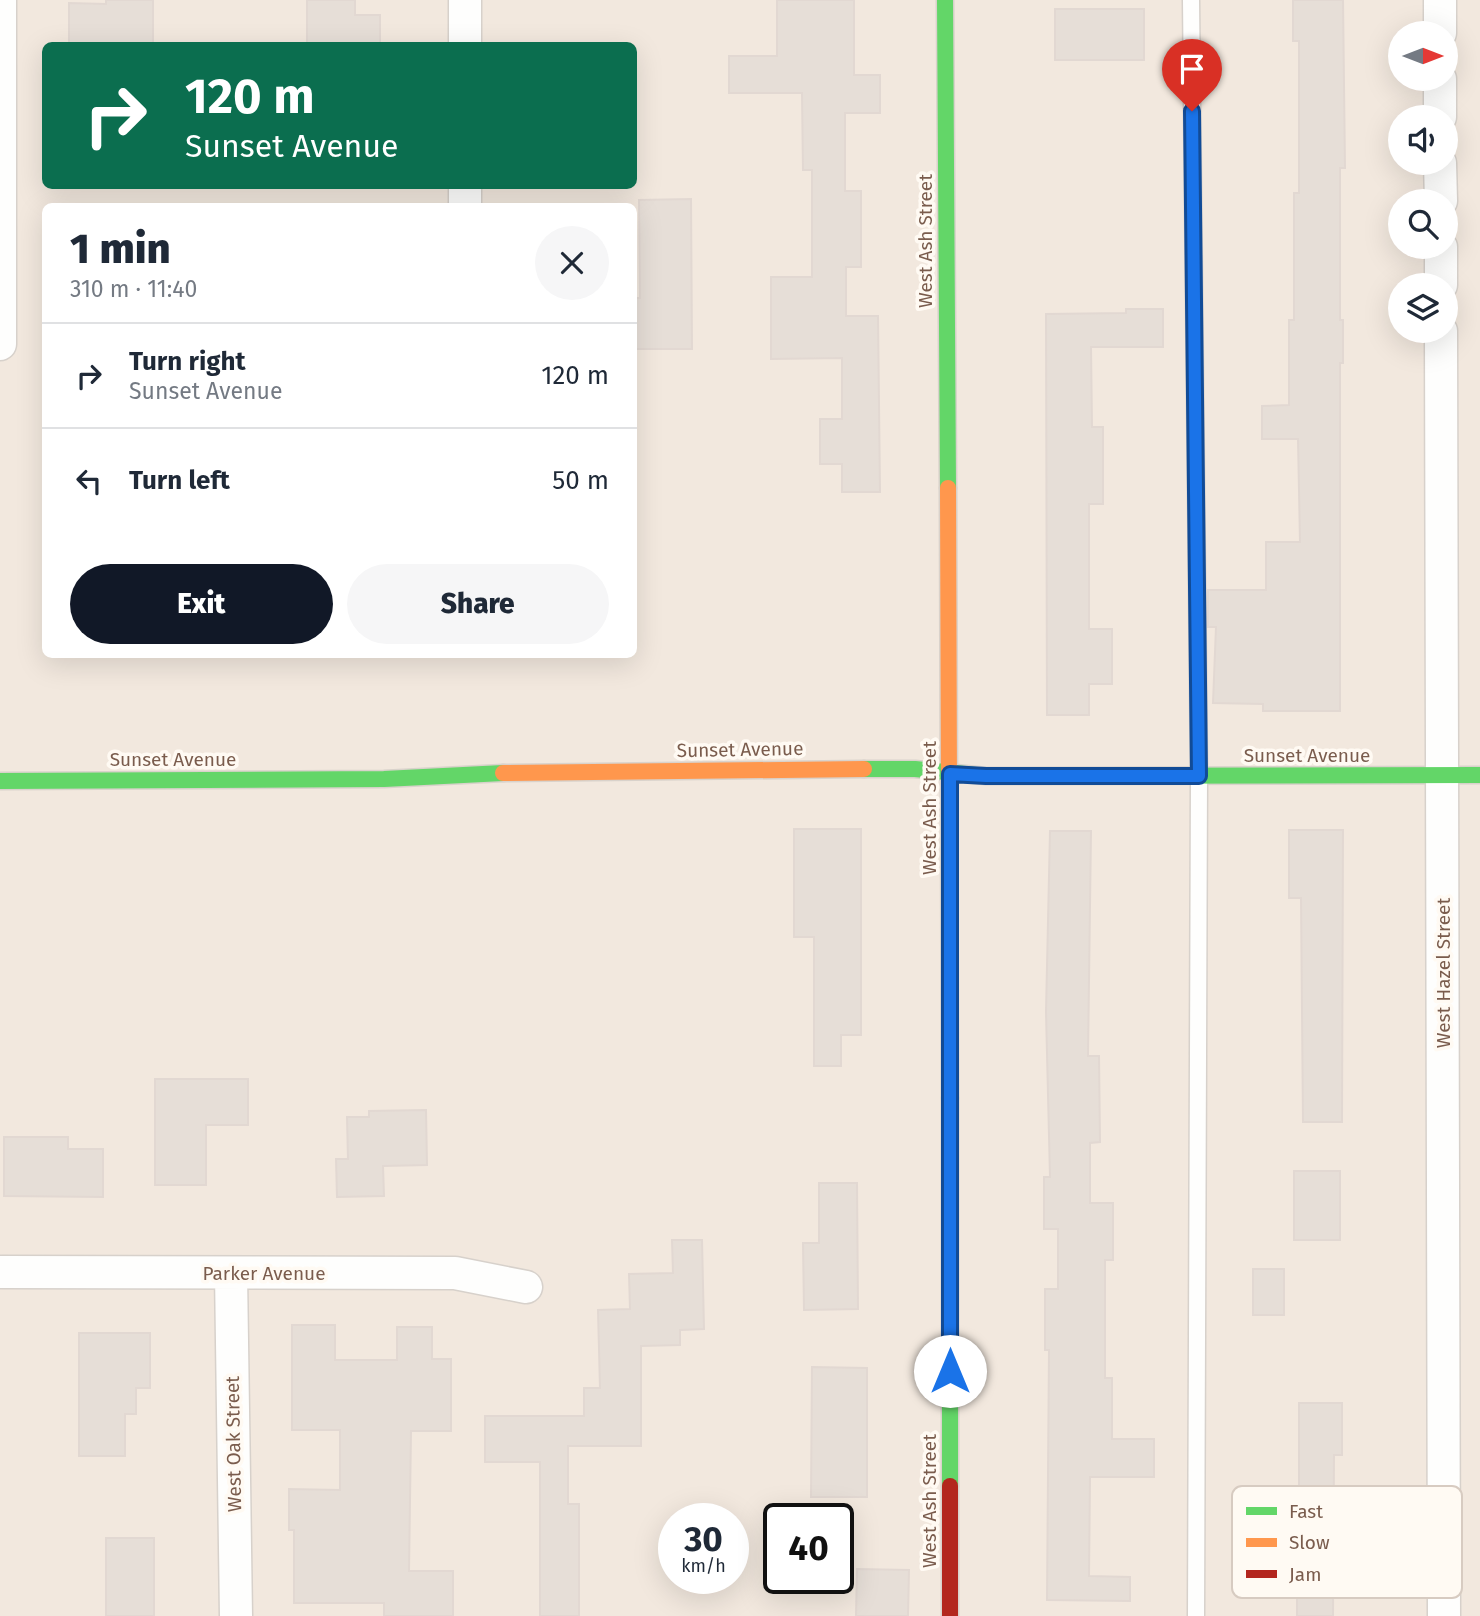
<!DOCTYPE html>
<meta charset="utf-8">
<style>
:root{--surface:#fff;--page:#f6f6f7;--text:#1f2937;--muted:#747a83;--line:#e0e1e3;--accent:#111827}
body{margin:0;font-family:"Fira Sans",sans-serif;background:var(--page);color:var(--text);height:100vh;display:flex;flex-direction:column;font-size:26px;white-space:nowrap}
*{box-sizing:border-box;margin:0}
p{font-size:23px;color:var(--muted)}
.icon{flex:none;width:38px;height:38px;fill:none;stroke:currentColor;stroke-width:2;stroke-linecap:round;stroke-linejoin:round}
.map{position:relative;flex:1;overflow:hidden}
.sheet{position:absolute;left:42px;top:203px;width:595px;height:455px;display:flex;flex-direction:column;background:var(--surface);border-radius:10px;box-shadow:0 7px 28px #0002}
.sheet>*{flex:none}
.top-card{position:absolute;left:42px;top:42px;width:595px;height:147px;border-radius:10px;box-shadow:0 7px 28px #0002;background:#0b6e4f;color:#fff;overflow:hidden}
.needle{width:46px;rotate:90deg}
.controls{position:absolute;left:1388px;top:21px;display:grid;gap:14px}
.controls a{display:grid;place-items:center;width:70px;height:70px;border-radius:50%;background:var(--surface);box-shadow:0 7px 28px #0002;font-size:35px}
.speed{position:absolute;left:658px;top:1503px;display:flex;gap:14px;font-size:35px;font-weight:700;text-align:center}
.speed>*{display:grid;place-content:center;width:91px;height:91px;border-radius:50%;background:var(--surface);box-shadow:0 7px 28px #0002;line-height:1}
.speed small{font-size:18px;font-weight:400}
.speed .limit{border:4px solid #111;border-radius:10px;background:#fff;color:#111}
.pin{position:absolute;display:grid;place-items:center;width:60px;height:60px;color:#fff;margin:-72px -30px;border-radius:50% 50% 50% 0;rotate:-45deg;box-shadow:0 0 7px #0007}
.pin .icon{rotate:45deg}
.me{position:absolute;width:77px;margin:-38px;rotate:0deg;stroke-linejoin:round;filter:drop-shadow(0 0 5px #0008)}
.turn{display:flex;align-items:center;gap:24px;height:147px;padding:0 28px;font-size:32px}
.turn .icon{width:91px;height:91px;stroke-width:2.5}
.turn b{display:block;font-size:49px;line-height:60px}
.round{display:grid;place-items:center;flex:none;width:74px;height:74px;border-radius:37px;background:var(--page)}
.summary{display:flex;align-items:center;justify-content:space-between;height:119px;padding:0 28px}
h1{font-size:42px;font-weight:800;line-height:52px}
.button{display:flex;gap:14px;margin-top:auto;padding:14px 28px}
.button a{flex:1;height:80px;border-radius:42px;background:var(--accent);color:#fff;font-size:28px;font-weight:800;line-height:80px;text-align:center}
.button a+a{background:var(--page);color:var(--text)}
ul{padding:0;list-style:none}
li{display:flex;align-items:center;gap:21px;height:105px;padding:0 28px;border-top:2px solid var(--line)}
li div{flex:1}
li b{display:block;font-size:26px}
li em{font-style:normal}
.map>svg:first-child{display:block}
</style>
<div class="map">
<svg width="1480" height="1616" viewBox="0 0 1480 1616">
<rect width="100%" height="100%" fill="#f9f5f0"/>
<!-- residential -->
<path fill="#f2e8de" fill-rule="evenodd" d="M0,0h1480v1616h-1480zM1400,33h46v46h-46zM46,46h588v140h-588zM1400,117h46v46h-46zM1400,201h46v46h-46zM46,206h588v448h-588zM1400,285h46v46h-46zM674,1519h59v59h-59zM779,1519h59v59h-59z"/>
<!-- building -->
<path fill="#e6ded7" stroke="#e2d8d2" stroke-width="2" d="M106,0h47v43h-84v-40l37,1z
M307,0h48v15h25v31h-73z
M777,0h77v75h26v38h-35v78h16v76h-15v49h32l2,176h-38v-28h-22v-45h22v-61l-71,1v-82h41v-107h-9l-1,-77h-73v-37h48z
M1293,0h50l2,168h-5v152h3v43h-3v348h-77v-7l-50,-1 3,-76h-8v-37h58v-48h34l-2,-103h-36v-33l27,-1v-85h5v-127h5v-152h-6z
M1055,9h89v51h-89z
M691,199l1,150h-58v-51h6l-1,-98z
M1126,309h37v38h-72l1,80h11v77h-14v125h23v55h-23v31h-42l-1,-401 80,-1z
M794,829h67v206h-20v31h-27v-129h-20z
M1289,830h54l-1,292h-39l-2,-224h-12z
M1050,831h41l-3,225h11l1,86 -10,1v60h23v57h-8v118h7v61h42v38h-64l-1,99 41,1v24l-83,-1 2,-250h-4v-61h13v-60h-14v-52h6l-4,-165z
M155,1079h93v46h-42v60h-51z
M426,1110l1,55 -44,1 1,30 -47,1 -1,-38h12l-1,-42h22v-6z
M4,1137h64v12h35v48l-99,-1z
M1294,1171h46v69h-46z
M819,1183h38l1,126 -54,1 -1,-67h16z
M672,1240h30l2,89 -24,1v15l-39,1v100h-73v58h11v112h-39v-154h-55v-46h99v-28h16l-2,-78 32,-1 -1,-35 44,-1z
M1253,1269h31v46h-31z
M292,1325h43v35h62v-33h35v32h19v72h-40l-2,140h44v45h-69v-13h-90v-73h-5v-41l51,1v-60h-48z
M79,1333h71v55h-14v26h-11v42h-46z
M812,1367l55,1v129h-56z
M1299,1403h43v52h-8l-1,161h-36v-82h-30v-32h32z
M106,1538h48v78h-48z
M857,1569l52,1 -1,46h-52z"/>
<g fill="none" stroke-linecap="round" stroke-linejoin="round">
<defs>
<path id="lane" d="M1191,0l8,776 -3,840"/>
<path id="street" d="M465,0v46
M1440,0v33
M1440,79v38
M1440,163l1,38
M465,186v20
M1441,247v38
M1441,331l3,1285
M0,344v-344
M0,1272l455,1 71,14
M231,1273l5,343"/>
<path id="fast" d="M945,0l3,488
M864,769h51l71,7 494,-1
M0,781l384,-2 119,-6
M950,1098v388"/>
<path id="slow" d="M948,488l2,610
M503,773l361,-4"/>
<path id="jam" d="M950,1486v130"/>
</defs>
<!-- lane casing -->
<use href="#lane" stroke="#d7d1cb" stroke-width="19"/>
<!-- street casing -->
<use href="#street" stroke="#d7d1cb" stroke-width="35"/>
<!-- fast casing -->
<use href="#fast" stroke="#d9d2cb" stroke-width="19"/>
<!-- slow casing -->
<use href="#slow" stroke="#d9d2cb" stroke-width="19"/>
<!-- jam casing -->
<use href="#jam" stroke="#d9d2cb" stroke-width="19"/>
<!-- lane -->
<use href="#lane" stroke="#fefefd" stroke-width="16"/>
<!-- street -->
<use href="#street" stroke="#fefefd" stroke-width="32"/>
<!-- fast -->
<use href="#fast" stroke="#63d668" stroke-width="16"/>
<!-- slow -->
<use href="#slow" stroke="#ff974d" stroke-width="16"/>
<!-- jam -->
<use href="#jam" stroke="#b3261e" stroke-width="16"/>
</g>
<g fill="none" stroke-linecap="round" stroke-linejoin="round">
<defs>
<path id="route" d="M950,1371v-597l36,2h213l-7,-665"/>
</defs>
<!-- route casing -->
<use href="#route" stroke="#114b97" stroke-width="18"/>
<!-- route -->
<use href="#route" stroke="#1a73e8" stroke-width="12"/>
</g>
<g text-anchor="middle" stroke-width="7" stroke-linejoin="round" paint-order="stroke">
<!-- street labels -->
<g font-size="19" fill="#7a5c4d" stroke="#fffaf3">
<text transform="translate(925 241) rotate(-90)" y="7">West Ash Street</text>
<text transform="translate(740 749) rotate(-1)" y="7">Sunset Avenue</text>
<text x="1307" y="762">Sunset Avenue</text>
<text x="173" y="766">Sunset Avenue</text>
<text transform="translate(929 808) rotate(-90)" y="7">West Ash Street</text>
<text transform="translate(1443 973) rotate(-90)" y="7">West Hazel Street</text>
<text x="264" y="1280">Parker Avenue</text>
<text transform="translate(233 1444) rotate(-91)" y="7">West Oak Street</text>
<text transform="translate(929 1501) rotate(-90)" y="7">West Ash Street</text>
</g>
</g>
<!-- legend -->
<rect x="1232" y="1486" width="230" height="112" rx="10" fill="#fffaf3" stroke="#d7cbc1" stroke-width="2"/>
<rect x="1246" y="1507" width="31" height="8" fill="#63d668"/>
<rect x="1246" y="1538" width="31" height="9" fill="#ff974d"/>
<rect x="1246" y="1570" width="31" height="8" fill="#b3261e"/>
<g font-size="19" fill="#7a5c4d">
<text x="1289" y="1518">Fast</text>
<text x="1289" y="1549">Slow</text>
<text x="1289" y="1581">Jam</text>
</g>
</svg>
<div class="controls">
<a><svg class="needle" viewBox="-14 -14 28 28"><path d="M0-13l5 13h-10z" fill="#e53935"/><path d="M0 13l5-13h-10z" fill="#747a83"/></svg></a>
<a><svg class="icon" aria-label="sound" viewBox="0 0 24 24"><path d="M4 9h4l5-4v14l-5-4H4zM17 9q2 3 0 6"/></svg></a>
<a><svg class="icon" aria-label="search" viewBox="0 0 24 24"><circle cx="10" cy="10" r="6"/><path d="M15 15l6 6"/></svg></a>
<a><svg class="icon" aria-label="layers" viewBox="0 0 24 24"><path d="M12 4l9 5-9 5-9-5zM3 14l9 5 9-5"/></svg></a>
</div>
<div class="speed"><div>30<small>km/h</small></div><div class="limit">40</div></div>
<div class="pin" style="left:1192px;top:111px;background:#d93025"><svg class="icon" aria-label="arrive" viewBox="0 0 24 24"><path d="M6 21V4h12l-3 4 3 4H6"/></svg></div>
<svg class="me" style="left:950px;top:1371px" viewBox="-20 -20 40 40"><circle r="19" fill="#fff"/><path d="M0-13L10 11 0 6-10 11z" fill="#1a73e8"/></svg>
<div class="top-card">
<div class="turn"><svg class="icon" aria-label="right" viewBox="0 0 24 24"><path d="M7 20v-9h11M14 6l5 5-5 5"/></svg><div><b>120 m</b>Sunset Avenue</div></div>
</div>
<section class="sheet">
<div class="summary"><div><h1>1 min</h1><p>310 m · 11:40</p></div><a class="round"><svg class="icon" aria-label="close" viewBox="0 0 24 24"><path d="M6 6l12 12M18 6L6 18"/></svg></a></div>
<ul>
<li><svg class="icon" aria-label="right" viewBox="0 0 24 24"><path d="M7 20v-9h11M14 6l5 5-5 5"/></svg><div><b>Turn right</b><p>Sunset Avenue</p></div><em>120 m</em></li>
<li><svg class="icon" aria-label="left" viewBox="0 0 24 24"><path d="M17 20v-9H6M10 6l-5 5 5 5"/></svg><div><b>Turn left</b></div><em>50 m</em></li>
</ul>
<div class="button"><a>Exit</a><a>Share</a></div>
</section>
</div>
